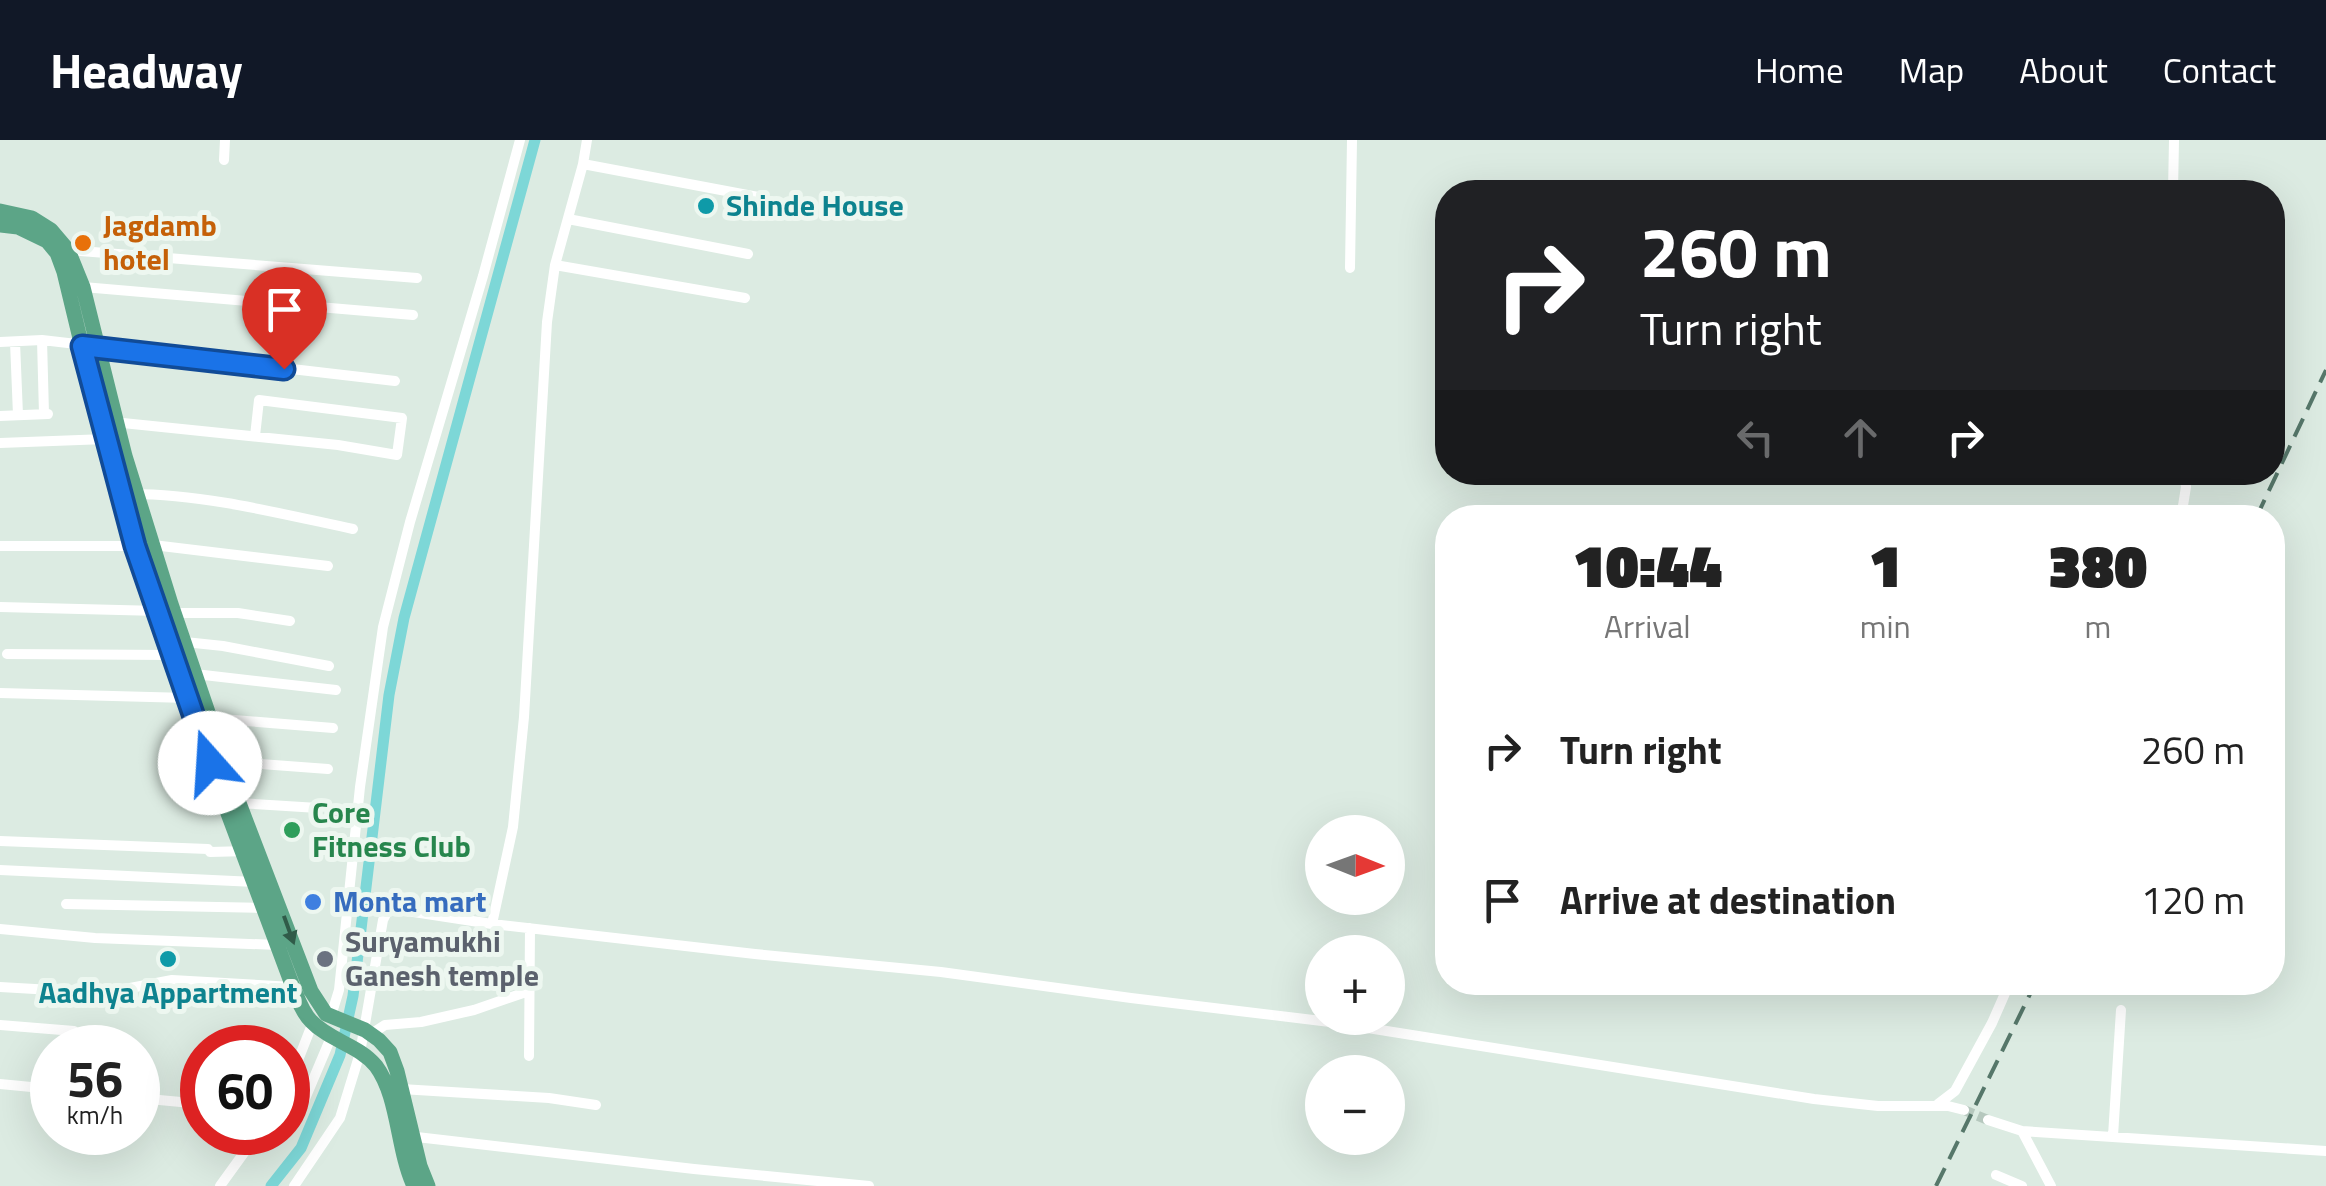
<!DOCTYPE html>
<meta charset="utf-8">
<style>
:root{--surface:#fff;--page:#f6f6f6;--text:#222;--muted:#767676;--accent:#111827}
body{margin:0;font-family:"Titillium Web",sans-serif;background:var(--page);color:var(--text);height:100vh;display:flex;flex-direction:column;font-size:38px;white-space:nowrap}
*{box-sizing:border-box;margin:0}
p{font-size:32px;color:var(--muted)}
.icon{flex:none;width:55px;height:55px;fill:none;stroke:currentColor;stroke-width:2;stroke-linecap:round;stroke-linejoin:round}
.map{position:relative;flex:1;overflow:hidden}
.sheet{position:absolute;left:1435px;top:365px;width:850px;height:490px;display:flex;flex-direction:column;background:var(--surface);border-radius:40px;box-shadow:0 10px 40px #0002}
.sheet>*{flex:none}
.banner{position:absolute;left:1435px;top:40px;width:850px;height:305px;border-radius:40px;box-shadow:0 10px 40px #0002;background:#202124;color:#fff;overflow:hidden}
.needle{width:65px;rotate:91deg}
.tools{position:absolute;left:1305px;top:675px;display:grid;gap:20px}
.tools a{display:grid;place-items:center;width:100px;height:100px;border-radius:50%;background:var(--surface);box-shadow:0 10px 40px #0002;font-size:50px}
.speed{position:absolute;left:30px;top:885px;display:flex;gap:20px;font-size:50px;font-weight:700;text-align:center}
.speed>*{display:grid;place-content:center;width:130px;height:130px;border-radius:50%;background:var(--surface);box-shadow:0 10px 40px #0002;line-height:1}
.speed small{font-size:25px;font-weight:400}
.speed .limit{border:15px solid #d22;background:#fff;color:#111}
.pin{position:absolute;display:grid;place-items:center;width:85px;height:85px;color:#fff;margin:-102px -42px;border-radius:50% 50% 50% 0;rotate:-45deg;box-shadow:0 0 10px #0007}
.pin .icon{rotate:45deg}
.me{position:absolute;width:110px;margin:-55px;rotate:341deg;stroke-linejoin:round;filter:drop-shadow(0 0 8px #0008)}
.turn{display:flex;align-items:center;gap:35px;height:210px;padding:0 40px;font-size:45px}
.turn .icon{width:130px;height:130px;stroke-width:2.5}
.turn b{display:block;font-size:70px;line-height:85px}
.lanes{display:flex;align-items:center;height:95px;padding:0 40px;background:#0003;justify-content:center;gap:50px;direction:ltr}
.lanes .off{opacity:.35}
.eta{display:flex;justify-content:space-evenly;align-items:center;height:170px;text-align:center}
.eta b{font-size:60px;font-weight:800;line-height:70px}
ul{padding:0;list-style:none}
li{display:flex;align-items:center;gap:30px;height:150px;padding:0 40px}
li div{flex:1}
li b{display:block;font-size:38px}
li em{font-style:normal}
header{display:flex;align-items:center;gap:60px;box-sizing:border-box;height:140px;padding:0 50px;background:var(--accent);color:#fff}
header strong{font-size:48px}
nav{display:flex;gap:55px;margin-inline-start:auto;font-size:35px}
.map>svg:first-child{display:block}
</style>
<header>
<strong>Headway</strong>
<nav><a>Home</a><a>Map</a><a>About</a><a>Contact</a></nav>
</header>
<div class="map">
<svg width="2326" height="1046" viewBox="0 0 2326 1046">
<rect width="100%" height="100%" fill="#dcebe2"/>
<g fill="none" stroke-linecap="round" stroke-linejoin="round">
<!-- canal -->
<path stroke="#7dd7d7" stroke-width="11" d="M271,1046l30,-38 39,-93 13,-59 36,-301 15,-77 131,-478"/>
<!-- minor-tunnel -->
<path stroke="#b6c8be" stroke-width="10" stroke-dasharray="10 5" stroke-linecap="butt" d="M1964,970l24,10"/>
<!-- minor -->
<path stroke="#fff" stroke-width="10" d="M224,20l1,-20
M583,24l175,33
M2173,52l1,-52
M568,79l180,35
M68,110l349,28
M555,125l190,33
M1350,128l2,-128
M83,147l330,28
M42,200l2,74
M0,202l42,-2 353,41
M15,202l3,73
M0,276l48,-2
M113,282l225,23 59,10 5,-37 -143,-18 -4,36
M0,303l106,-4
M132,354c72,0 150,20 221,35
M2181,378l5,-31 -2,-15
M153,405l175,21
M0,406h135
M0,467l159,4 12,-7
M174,473h64l52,8
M185,502l38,4 106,20
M7,514l166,1
M195,534l141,16
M0,553l188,5
M209,578l124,10
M220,621l108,8
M239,663l79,5
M0,701l208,8 2,3 37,-1
M0,730l255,12
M66,764l199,4
M492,784l21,-97 11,-110 23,-395 8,-57 28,-101 4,-24
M0,789l95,9 183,7
M0,847l104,6 68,-13 121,7
M331,876l8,-26 21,-203 23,-160 27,-105 73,-246 37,-136
M0,885l74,6 -1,17
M371,894l14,-9 36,-3 53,-12 55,-19
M529,916l1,-128
M0,944l52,5
M288,946l25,-64
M401,949l148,9 47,7
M138,958l64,6
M1938,964l17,-13 37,-68 18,-41
M296,980l36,-85
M1988,980l34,11 304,20
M2022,991l29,55
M408,996l286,33 175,17
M2113,996l8,-126
M1996,1035l26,11
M220,1046l39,-54
M294,1046l46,-68 20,-65 23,-133 4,-8 7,-3 98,15 263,30 186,18 190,26 199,24 484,77 64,7h70l16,4"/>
<!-- primary -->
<path stroke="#5ca587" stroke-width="15" d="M0,71l32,7 19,12 17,20 15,37 42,169 46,148 68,199 72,188 15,23 39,16 14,10 11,12 7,19 23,95 8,20
M0,85l18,2 29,14 10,12 7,19 27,112 44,162 76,222 82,219c5,12 9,25 18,34 19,20 48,24 65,45 23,31 21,84 38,120"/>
<!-- rail -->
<path stroke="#56776a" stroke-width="4" stroke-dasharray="20 10" stroke-linecap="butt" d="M2256,378l70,-148
M1936,1046l100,-204"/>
</g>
<!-- one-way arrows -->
<defs><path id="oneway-solid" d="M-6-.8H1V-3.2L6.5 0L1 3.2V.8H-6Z" transform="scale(2.5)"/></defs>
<use fill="#305b49" href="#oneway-solid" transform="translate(289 790) rotate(70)"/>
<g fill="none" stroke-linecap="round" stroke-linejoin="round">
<defs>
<path id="route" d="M210,623l-75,-217 -53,-200 202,23"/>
</defs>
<!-- route casing -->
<use href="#route" stroke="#114b97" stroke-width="25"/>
<!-- route -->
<use href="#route" stroke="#1a73e8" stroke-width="18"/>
</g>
<!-- markers -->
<g fill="#0f9aa8" stroke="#edf7f0" stroke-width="4">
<circle cx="706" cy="66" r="10"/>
<circle cx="168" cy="819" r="10"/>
</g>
<circle fill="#e8710a" stroke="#edf7f0" stroke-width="4" cx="83" cy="103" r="10"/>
<circle fill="#2e9e5b" stroke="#edf7f0" stroke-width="4" cx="292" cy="690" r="10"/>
<circle fill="#3f7fe0" stroke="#edf7f0" stroke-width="4" cx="313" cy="762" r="10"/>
<circle fill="#6b7280" stroke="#edf7f0" stroke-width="4" cx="325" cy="819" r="10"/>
<g text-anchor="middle" stroke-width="10" stroke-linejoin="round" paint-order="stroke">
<!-- culture labels -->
<g font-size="30" font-weight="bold" fill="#0d838f" stroke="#edf7f0" text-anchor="start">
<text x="726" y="76">Shinde House</text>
<text x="168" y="863" text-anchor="middle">Aadhya Appartment</text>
</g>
<!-- food labels -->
<g font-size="30" font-weight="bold" fill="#c56008" stroke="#edf7f0" text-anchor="start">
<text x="103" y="96">Jagdamb<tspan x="103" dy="34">hotel</tspan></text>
</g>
<!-- leisure labels -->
<g font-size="30" font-weight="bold" fill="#27864d" stroke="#edf7f0" text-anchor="start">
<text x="312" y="683">Core<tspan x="312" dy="34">Fitness Club</tspan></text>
</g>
<!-- shop labels -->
<g font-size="30" font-weight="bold" fill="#366cbe" stroke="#edf7f0" text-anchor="start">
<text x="333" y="772">Monta mart</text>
</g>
<!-- worship labels -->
<g font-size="30" font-weight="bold" fill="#5b616d" stroke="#edf7f0" text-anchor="start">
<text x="345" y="812">Suryamukhi<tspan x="345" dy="34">Ganesh temple</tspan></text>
</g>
</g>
</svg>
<div class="tools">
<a><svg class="needle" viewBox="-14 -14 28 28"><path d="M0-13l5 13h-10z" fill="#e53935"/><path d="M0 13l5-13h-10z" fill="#767676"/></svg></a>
<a>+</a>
<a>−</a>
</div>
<div class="speed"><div>56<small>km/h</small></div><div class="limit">60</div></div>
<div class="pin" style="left:284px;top:229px;background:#d93025"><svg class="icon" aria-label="arrive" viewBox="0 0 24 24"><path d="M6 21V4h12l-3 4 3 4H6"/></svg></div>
<svg class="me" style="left:210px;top:623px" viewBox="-20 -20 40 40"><circle r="19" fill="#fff"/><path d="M0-13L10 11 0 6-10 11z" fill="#1a73e8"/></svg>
<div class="banner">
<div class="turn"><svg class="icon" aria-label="right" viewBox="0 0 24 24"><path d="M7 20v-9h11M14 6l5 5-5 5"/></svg><div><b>260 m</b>Turn right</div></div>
<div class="lanes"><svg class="icon off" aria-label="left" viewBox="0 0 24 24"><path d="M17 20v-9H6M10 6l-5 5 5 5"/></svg><svg class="icon off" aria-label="ahead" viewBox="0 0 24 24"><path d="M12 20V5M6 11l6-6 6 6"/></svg><svg class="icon" aria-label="right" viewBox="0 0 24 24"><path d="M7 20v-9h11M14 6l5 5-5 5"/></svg></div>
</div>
<section class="sheet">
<div class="eta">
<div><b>10:44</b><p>Arrival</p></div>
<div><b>1</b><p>min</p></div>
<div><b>380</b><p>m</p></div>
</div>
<ul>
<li><svg class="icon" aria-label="right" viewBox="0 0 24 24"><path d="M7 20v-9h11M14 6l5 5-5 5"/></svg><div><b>Turn right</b></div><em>260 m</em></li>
<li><svg class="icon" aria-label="arrive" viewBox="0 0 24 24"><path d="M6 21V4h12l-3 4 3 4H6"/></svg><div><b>Arrive at destination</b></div><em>120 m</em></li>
</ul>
</section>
</div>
